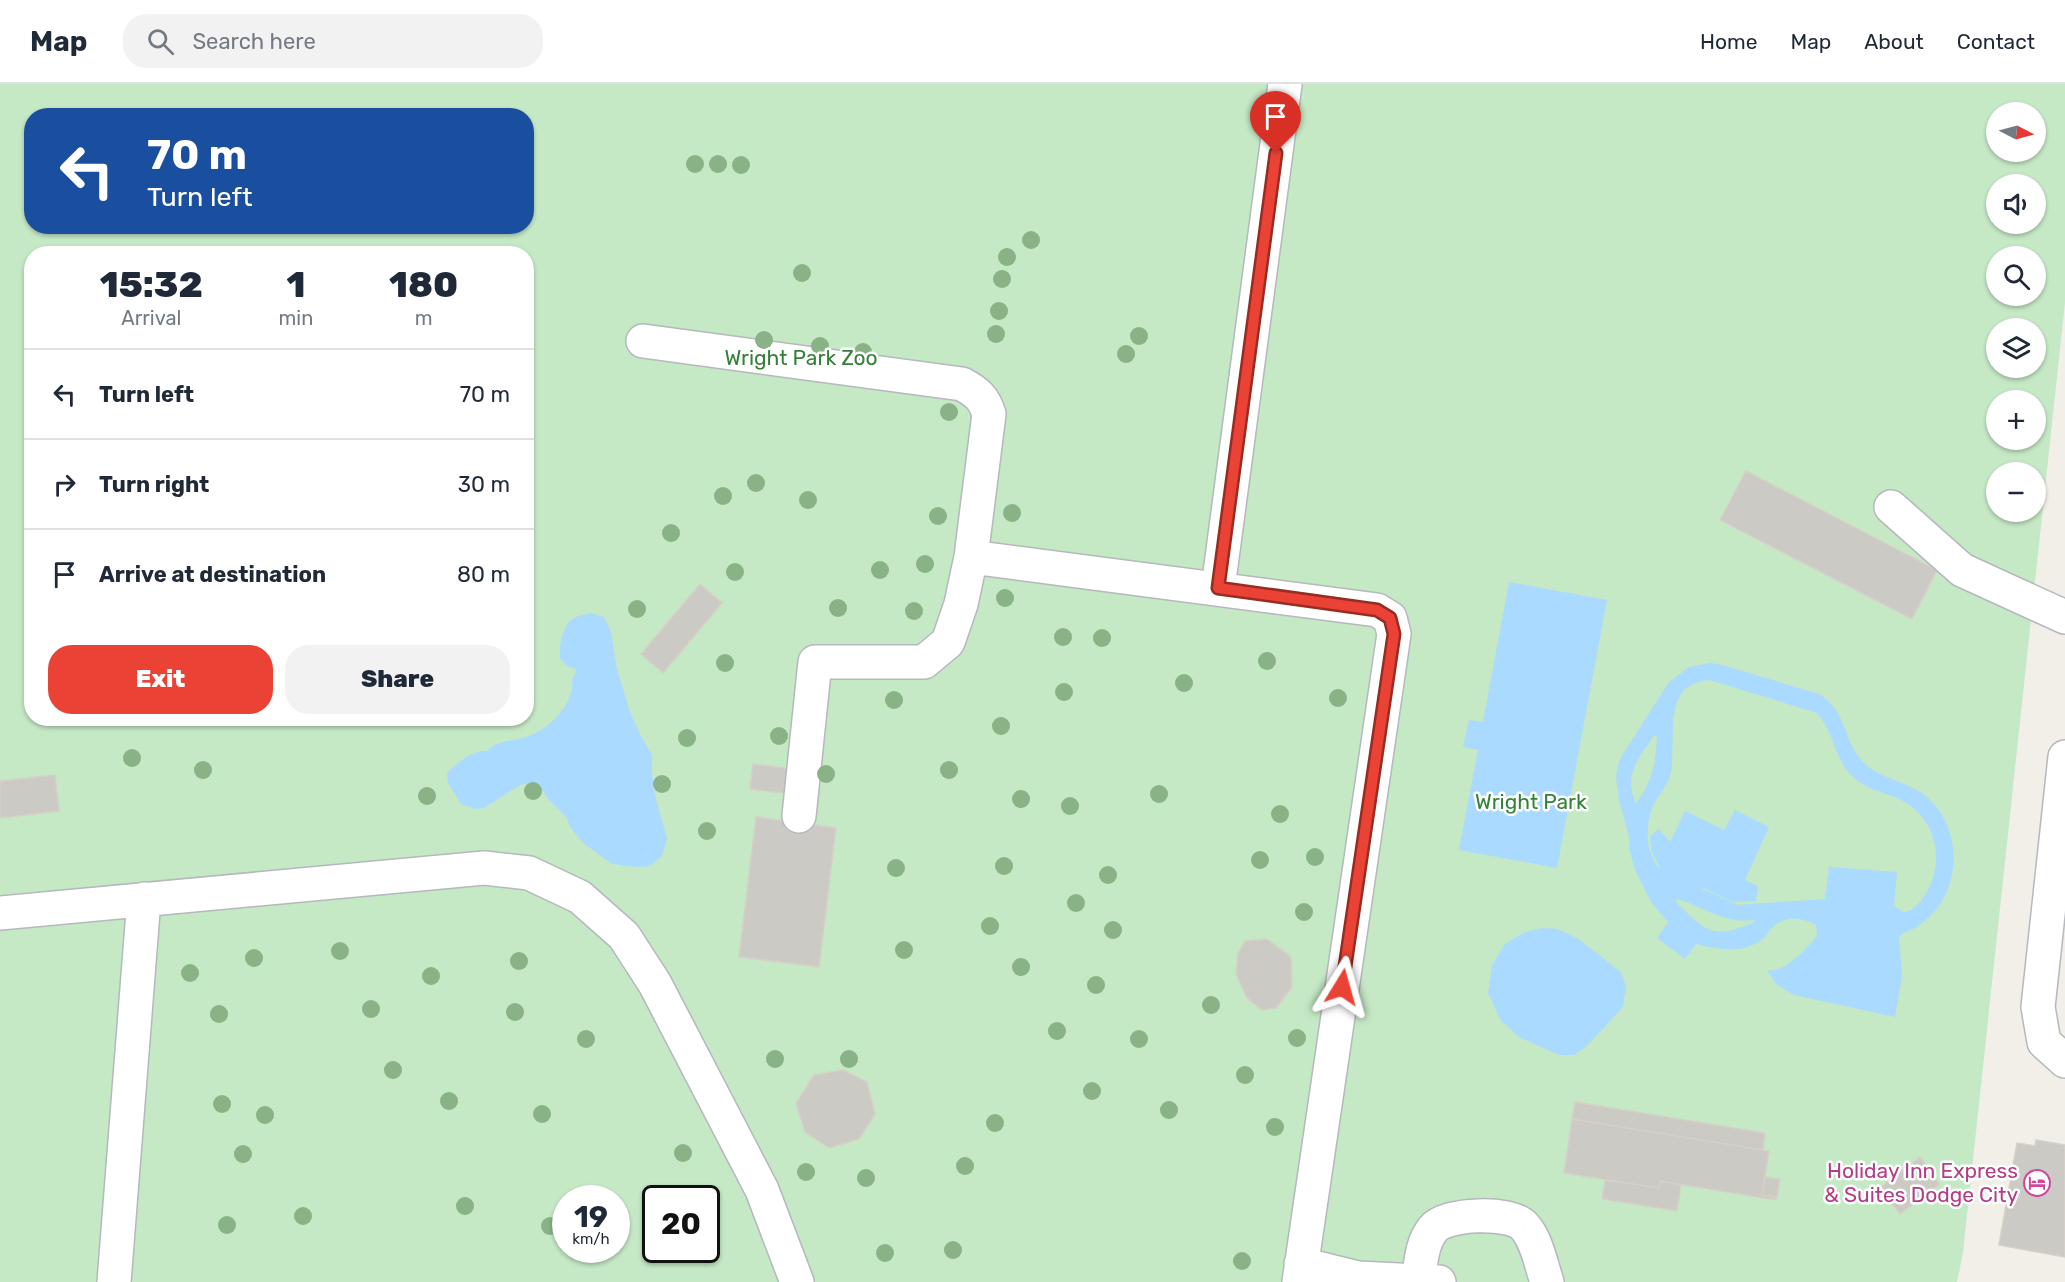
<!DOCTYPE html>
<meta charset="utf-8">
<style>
:root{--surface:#fff;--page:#f2f2f3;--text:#1f2937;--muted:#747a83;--line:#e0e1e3;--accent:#ea4335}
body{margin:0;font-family:Rubik,sans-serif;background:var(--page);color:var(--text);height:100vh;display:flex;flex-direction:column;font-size:22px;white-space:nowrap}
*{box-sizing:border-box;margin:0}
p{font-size:20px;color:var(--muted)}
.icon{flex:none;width:33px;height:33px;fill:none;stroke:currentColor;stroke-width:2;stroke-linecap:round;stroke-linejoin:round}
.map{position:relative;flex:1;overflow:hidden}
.panel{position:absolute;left:24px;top:162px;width:510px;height:480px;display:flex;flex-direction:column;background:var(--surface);border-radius:24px;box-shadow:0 2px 4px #0004}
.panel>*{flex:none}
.top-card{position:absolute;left:24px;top:24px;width:510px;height:126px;border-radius:24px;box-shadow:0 2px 4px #0004;background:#1a4fa0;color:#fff;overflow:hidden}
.needle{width:39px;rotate:96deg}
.buttons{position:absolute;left:1986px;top:18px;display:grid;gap:12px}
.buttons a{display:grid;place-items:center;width:60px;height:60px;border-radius:50%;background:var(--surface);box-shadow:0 2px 4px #0004;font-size:30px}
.speed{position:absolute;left:552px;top:1101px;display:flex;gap:12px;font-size:30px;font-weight:700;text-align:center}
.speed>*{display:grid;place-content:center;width:78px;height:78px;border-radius:50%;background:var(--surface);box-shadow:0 2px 4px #0004;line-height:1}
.speed small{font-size:15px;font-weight:400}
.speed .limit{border:3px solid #111;border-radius:9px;background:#fff;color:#111}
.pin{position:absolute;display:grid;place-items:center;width:51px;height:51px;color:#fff;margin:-62px -26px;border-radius:50% 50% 50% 0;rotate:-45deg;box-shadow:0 0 6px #0007}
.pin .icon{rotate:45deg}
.me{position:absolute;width:66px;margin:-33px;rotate:8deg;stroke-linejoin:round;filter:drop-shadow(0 0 4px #0008)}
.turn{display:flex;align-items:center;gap:21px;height:126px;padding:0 24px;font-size:27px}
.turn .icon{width:78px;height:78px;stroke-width:2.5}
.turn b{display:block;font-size:42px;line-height:51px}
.eta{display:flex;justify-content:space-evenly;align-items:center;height:102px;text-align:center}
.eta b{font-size:36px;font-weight:800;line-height:42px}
.action{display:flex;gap:12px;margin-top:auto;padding:12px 24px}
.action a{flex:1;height:69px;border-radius:24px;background:var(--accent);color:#fff;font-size:24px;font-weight:800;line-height:69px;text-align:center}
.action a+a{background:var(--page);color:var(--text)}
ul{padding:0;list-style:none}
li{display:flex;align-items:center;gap:18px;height:90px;padding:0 24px;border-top:2px solid var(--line)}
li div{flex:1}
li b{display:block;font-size:22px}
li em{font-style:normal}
header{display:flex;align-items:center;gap:36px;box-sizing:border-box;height:84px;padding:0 30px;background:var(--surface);border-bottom:2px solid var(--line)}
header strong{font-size:28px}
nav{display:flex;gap:33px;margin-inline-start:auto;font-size:21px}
.search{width:420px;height:54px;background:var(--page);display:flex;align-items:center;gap:15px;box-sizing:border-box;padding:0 21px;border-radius:24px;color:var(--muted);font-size:22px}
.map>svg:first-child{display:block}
</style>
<header>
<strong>Map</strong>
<div class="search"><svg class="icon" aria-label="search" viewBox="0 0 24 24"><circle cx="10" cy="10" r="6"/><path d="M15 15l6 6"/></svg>Search here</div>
<nav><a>Home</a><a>Map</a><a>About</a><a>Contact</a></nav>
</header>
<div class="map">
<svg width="2065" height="1198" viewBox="0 0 2065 1198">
<rect width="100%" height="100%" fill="#f1efe8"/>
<!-- green -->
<path fill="#c5e8c5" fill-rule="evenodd" d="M0,0h2065v218l-102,951 -6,29h-1957zM1996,28h40v40h-40zM32,32h494v110h-494zM1996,100h40v40h-40zM32,170h494v464h-494zM1996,172h40v40h-40zM1996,244h40v40h-40zM1996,316h40v40h-40zM1996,388h40v40h-40zM566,1114h50v52h-50zM656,1114h50v52h-50z"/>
<!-- water -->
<path fill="#aadaff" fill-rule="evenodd" d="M1509,498l98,18 -50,268 -98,-18 19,-100 -15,-3 6,-27 14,2z
M590,529l14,4 7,15 6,37 13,43 10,22 12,21v19l4,26 11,38 -5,18 -12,10 -15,1 -23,-3 -29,-21 -13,-16 -3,-9 -18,-18 -7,-10 -7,-6 -7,-1 -8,2 -36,23 -8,1 -15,-5 -13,-21 -1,-10c11,-10 25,-23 40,-22 12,-12 25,-9 39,-14 23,-7 50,-34 46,-59l3,-3 1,-6 -9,-3 -7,-8c-1,-10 2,-31 11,-38 5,-4 13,-5 19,-7z
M1710,579l12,2 97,29c29,18 24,47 44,68 16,16 38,18 57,30 39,25 45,87 13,121 -5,5 -12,11 -18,15 -6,3 -11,4 -16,9l3,38 -7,42 -101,-22 -18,-11 -9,-14c17,4 41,-22 50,-35l-1,-10c-14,-8 -31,-10 -43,2 -4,3 -6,8 -9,11 -19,16 -46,12 -68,6l-11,15 -28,-21 11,-16 -17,-20 -16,-32 -5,-18 -1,-15 -10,-37 -3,-22 3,-17 4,-7 46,-72 20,-15zM1710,596l107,33c16,18 17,43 33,61 18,18 32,16 53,27 32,17 41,56 26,87 -5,10 -15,24 -26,24l-9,-6 3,-34 -68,-5 -4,32 -87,6 -36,-16 1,-1 30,14 23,-1 2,-15 -13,-6 24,-53 -34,-17 -11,20 -39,-19 -15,31 -11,-13 -9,7 2,17 9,16c-17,-14 -16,-47 -7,-65 5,-10 13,-18 16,-28 9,-33 -12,-93 40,-96zM1654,652h3v2c-2,30 -4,40 -21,66 -13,-29 2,-45 18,-68zM1676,815c29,7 45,25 78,21l1,2c-42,18 -49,10 -78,-19z
M1542,844l15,1 20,9 44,34 5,14 -3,21 -36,39 -13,9h-15l-40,-18 -18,-16 -13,-28 4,-28 13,-21 20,-12z"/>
<!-- building -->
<path fill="#cccac5" stroke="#d6d1c6" stroke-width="1.5" d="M1746,387l191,99 -25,49 -192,-99z
M700,500l22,19 -59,70 -22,-19z
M753,680l40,5 -3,25 -40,-5z
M55,691l4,36 -59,7v-37z
M756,733l80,11 -17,139 -80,-10z
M1267,855l24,18 1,30 -16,21 -14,2 -15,-12 -11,-24 2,-21 7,-12z
M843,986l24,12 8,32 -16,25 -30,9 -24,-16 -9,-29 18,-28z
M1575,1018l190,31 -2,17 -191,-31z
M1572,1035l197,32 -7,44 15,2 -1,3 -116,-19 -1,7 -95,-15z
M2036,1056l29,5v112l-66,-12 18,-102 18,3z
M1920,1073l20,27 -40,30 -20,-26z
M1765,1093l15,2 -3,18 -15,-2z
M1605,1096l54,8 1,-7 21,4 -4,26 -75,-12z"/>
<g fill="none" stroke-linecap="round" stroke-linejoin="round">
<defs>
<path id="minor" d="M643,257l319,43c15,8 22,14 27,30l-18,143 -10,47 -13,38 -24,20h-109l-16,154
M1891,423l71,63 103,47
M971,473l406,53 13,8 4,16 -95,648
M1218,504l67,-504
M2065,673l-27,250 6,35 21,19
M0,829l484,-45 45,5 51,24 44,39 31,48 107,206 35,92
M1301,1180l57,14 81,4
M114,1198l30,-383
M1418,1198c3,-18 3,-38 15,-53 12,-16 78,-18 91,-3 13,14 17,39 23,56"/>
</defs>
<!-- minor casing -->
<use href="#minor" stroke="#b5b8bc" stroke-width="36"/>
<!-- minor -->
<use href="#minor" stroke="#fff" stroke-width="33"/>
</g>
<!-- trees -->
<g fill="#89b387">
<circle cx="695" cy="80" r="9"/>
<circle cx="718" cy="80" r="9"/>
<circle cx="741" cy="81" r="9"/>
<circle cx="1031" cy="156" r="9"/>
<circle cx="1007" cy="173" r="9"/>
<circle cx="802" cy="189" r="9"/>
<circle cx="1002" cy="195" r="9"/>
<circle cx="999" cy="227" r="9"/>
<circle cx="996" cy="250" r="9"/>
<circle cx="1139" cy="252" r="9"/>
<circle cx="764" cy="256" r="9"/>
<circle cx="820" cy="262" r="9"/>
<circle cx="863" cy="268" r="9"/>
<circle cx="1126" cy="270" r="9"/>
<circle cx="949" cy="328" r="9"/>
<circle cx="756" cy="399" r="9"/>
<circle cx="723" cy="412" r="9"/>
<circle cx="808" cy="416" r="9"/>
<circle cx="1012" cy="429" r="9"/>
<circle cx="938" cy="432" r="9"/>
<circle cx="671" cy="449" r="9"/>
<circle cx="925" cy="480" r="9"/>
<circle cx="880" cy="486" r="9"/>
<circle cx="735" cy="488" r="9"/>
<circle cx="1005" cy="514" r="9"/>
<circle cx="838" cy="524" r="9"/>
<circle cx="637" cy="525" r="9"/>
<circle cx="914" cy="527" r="9"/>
<circle cx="1063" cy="553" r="9"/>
<circle cx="1102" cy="554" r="9"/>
<circle cx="1267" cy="577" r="9"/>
<circle cx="725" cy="579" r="9"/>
<circle cx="1184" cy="599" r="9"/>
<circle cx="1064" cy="608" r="9"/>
<circle cx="1338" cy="614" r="9"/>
<circle cx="894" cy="616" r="9"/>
<circle cx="1001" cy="642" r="9"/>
<circle cx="779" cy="652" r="9"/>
<circle cx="687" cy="654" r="9"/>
<circle cx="132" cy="674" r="9"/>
<circle cx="203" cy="686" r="9"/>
<circle cx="949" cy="686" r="9"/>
<circle cx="826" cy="690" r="9"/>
<circle cx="662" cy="700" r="9"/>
<circle cx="533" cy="707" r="9"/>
<circle cx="1159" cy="710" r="9"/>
<circle cx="427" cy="712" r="9"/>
<circle cx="1021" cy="715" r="9"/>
<circle cx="1070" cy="722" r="9"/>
<circle cx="1280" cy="730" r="9"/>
<circle cx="707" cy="747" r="9"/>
<circle cx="1315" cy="773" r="9"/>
<circle cx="1260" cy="776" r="9"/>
<circle cx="1004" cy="782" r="9"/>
<circle cx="896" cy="784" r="9"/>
<circle cx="1108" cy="791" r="9"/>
<circle cx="1076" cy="819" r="9"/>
<circle cx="1304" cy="828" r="9"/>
<circle cx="990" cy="842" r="9"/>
<circle cx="1113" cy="846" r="9"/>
<circle cx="904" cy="866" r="9"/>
<circle cx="340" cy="867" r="9"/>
<circle cx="254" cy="874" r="9"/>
<circle cx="519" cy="877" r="9"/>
<circle cx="1021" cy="883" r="9"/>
<circle cx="190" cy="889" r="9"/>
<circle cx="431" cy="892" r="9"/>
<circle cx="1096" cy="901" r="9"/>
<circle cx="1211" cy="921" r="9"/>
<circle cx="371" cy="925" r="9"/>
<circle cx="515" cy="928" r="9"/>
<circle cx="219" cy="930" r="9"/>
<circle cx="1057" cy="947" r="9"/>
<circle cx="1297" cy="954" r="9"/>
<circle cx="586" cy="955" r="9"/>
<circle cx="1139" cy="955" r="9"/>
<circle cx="775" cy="975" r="9"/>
<circle cx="849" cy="975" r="9"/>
<circle cx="393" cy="986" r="9"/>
<circle cx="1245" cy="991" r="9"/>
<circle cx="1092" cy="1007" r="9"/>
<circle cx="449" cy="1017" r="9"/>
<circle cx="222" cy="1020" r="9"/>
<circle cx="1169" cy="1026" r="9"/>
<circle cx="542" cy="1030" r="9"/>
<circle cx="265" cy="1031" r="9"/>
<circle cx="995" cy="1039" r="9"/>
<circle cx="1275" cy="1043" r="9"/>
<circle cx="683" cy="1069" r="9"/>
<circle cx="243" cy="1070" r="9"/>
<circle cx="965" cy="1082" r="9"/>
<circle cx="806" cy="1088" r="9"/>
<circle cx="866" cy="1094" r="9"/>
<circle cx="465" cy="1122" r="9"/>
<circle cx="303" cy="1132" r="9"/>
<circle cx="227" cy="1141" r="9"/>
<circle cx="550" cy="1142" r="9"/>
<circle cx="953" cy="1166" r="9"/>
<circle cx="885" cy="1169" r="9"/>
<circle cx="1242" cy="1177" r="9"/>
</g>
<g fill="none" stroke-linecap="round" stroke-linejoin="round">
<defs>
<path id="route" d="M1276,69l-58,435 159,22 13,8 4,16 -52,353"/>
</defs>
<!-- route casing -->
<use href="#route" stroke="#982c22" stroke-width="15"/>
<!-- route -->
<use href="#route" stroke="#ea4335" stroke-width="10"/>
</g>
<!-- icons -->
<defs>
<symbol id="hotel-ring" viewBox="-11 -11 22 22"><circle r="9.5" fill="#fff" stroke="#d1479c" stroke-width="1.5"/><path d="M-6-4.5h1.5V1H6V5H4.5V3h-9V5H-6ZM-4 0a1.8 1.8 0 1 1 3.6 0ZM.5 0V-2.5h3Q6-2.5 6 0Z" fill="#d1479c"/></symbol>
</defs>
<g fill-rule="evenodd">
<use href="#hotel-ring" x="2022" y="1084" width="30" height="30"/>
</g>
<g text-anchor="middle" stroke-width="5" stroke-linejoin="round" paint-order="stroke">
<!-- park labels -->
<g font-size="21" fill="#348238" stroke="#fff">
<text x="801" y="281">Wright Park Zoo</text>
<text x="1531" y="725">Wright Park</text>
</g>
<!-- hotel labels -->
<g font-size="21" fill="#b23c85" stroke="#fff" text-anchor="end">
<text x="2018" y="1094">Holiday Inn Express<tspan x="2018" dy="24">&amp; Suites Dodge City</tspan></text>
</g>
</g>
</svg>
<div class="buttons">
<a><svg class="needle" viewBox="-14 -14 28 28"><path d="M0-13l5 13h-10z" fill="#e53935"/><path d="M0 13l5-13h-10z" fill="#747a83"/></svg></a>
<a><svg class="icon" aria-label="sound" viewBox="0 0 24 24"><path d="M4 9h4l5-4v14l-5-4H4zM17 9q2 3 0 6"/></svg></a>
<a><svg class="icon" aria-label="search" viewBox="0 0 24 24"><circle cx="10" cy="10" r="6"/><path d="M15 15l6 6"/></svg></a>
<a><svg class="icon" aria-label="layers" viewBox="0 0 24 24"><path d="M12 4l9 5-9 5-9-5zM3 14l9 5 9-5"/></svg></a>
<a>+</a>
<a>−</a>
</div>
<div class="speed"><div>19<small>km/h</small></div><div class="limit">20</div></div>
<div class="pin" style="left:1276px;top:69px;background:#d93025"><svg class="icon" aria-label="arrive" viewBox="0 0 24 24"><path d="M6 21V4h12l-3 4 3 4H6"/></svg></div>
<svg class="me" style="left:1342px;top:903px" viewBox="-20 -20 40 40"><path d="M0-17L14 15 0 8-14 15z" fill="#ea4335" stroke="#fff" stroke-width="4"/></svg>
<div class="top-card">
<div class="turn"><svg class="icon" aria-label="left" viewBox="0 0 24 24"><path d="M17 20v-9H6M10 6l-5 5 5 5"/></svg><div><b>70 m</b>Turn left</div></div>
</div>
<section class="panel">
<div class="eta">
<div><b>15:32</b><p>Arrival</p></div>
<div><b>1</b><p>min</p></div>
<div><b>180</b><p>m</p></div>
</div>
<ul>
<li><svg class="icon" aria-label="left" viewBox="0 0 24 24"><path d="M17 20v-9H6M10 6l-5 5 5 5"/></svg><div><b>Turn left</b></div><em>70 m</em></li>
<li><svg class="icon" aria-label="right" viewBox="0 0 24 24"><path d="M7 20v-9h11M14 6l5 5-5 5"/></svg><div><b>Turn right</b></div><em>30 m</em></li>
<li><svg class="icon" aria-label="arrive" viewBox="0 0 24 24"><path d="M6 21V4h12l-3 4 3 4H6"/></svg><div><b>Arrive at destination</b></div><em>80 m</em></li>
</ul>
<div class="action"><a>Exit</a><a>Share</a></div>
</section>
</div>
